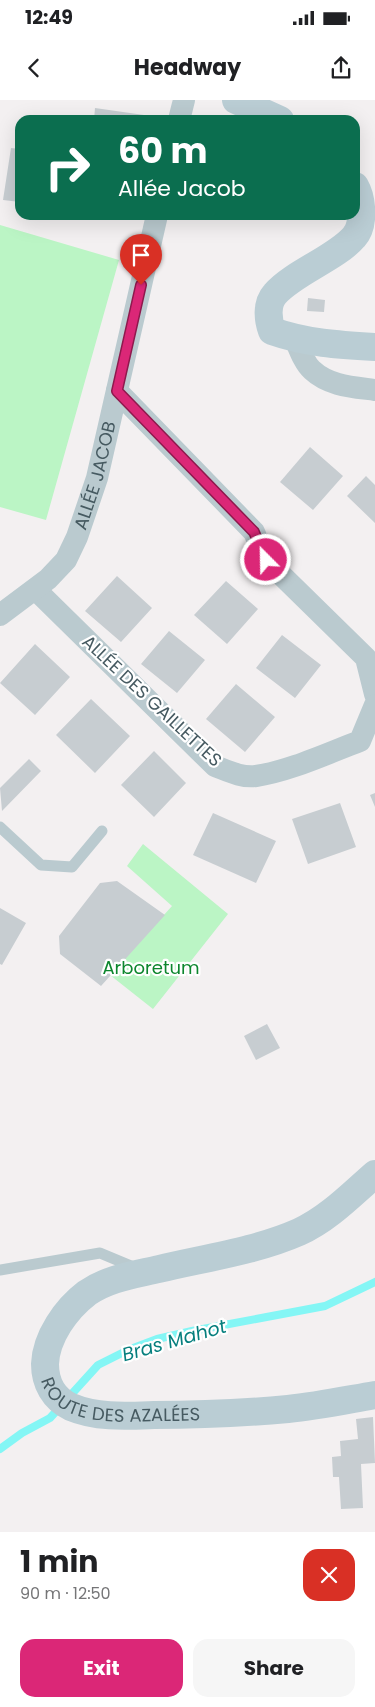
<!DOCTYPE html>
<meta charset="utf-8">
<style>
:root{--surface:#fff;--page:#f6f6f6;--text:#202124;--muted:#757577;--accent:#db2777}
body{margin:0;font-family:Poppins,sans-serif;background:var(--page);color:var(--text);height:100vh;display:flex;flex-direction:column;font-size:19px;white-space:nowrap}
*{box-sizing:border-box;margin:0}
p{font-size:16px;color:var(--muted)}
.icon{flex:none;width:28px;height:28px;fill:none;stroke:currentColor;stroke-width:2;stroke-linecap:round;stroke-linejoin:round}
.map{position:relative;height:1432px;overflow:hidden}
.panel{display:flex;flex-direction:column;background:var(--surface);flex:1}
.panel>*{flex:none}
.top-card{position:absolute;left:15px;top:15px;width:345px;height:105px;border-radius:15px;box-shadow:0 5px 20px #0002;background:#0b6e4f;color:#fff;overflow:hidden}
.pin{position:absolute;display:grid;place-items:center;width:42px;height:42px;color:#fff;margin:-51px -21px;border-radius:50% 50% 50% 0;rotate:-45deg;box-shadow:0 0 5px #0007}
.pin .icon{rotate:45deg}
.me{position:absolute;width:55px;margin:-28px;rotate:337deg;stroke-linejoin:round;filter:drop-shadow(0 0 4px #0008)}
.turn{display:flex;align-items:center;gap:18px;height:105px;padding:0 20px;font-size:22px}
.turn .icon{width:65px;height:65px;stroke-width:2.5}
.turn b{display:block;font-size:35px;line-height:42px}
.round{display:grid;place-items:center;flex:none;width:52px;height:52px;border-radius:15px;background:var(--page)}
.summary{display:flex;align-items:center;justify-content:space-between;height:85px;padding:0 20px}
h1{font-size:30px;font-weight:700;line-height:38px}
.button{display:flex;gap:10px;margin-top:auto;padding:10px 20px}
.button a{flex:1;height:58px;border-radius:15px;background:var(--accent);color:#fff;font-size:20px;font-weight:700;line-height:58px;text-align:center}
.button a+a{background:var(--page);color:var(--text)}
.status{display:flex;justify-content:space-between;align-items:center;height:35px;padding:0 25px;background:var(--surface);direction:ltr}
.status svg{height:14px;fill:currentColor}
header{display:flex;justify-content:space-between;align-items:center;height:65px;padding:0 20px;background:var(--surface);font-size:22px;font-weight:700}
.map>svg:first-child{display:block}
</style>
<div class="status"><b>12:49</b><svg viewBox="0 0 49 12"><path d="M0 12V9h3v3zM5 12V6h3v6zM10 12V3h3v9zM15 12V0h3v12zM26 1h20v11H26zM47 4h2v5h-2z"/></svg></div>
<header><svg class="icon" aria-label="back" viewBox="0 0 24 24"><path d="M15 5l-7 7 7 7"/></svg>Headway<svg class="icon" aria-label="share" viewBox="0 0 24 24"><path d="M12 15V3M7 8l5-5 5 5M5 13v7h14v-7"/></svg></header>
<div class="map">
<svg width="375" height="1432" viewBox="0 0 375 1432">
<rect width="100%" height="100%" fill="#f3f0f1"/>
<!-- green -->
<path fill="#bbf5c5" d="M0,125l119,35 -73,260 -46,-13z
M143,744l85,70 -75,95 -43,-34 62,-69 -45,-40z"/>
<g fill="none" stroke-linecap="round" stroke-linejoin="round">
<!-- stream -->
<path stroke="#84f6f5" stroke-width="8" d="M0,1349l22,-16 28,-15 48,-53 30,-15 29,-11 35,-8 133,-25 50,-24"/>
</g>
<!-- building -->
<path fill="#c7cdd1" d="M95,8l56,8v4h-57z
M11,48l9,1v53l-17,-2z
M308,198l17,2 -1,12 -17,-1z
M310,347l33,29 -30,34 -33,-28z
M366,376l9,9v38l-28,-27z
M117,476l35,32 -31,34 -36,-31z
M226,481l32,28 -31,35 -33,-29z
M169,531l36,29 -28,33 -36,-29z
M282,535l39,30 -26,33 -39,-30z
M35,544l35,33 -35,38 -35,-32z
M236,584l39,33 -30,35 -39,-33z
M91,599l39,37 -35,37 -39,-38z
M154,651l32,32 -32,34 -33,-32z
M29,659l12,12 -39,40 -2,-23z
M375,693v14l-5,-12z
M340,703l16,44 -48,17 -16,-45z
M213,713l63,28 -20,42 -63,-28z
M117,781l48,34 -64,71 -41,-32 -1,-18 41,-53z
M0,808l26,15 -24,42 -2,-1z
M267,924l13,24 -24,12 -12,-24z
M373,1317l2,46 -14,1 2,44 -22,1 -2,-32h-6l-1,-20 9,-1 -1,-15 18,-2 -2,-20z"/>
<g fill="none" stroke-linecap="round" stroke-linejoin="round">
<!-- service -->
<path stroke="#bacacf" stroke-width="11" d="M0,727l41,38 31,2 30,-36
M0,1170l100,-17 36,15"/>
<!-- minor -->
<g stroke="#bacacf" stroke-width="22">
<path d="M179,20l5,-20"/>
<path d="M295,239c4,9 9,24 17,31 17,16 41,17 63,20"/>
<path d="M117,291l137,141 12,28 100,98 9,36"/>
<path d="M36,490l179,176c13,5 27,12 41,10 34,-5 72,-23 104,-35l15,-36"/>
<path id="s1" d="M0,515l48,-36 18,-19 11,-23 20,-59 60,-263"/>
</g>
<!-- secondary -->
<g stroke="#bacdd4" stroke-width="28">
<path d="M236,0l44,20"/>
<path d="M355,86c7,12 10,39 -1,51 -18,21 -61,36 -79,57 -9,10 -7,26 -3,37 34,12 67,14 103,16"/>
<path id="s2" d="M375,1074c-23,20 -47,45 -76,58 -43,19 -94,26 -140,37 -26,6 -50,9 -72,24 -21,16 -41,44 -42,71 0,19 9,35 26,43 26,11 56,9 83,8 45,0 90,-2 134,-6 29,-3 58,-9 87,-14"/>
</g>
</g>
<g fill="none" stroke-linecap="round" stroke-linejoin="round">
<defs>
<path id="route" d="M141,185l-24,106 137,141 12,28"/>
</defs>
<!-- route casing -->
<use href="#route" stroke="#8e194d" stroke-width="12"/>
<!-- route -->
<use href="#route" stroke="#db2777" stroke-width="9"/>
</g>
<g text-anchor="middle" stroke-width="4.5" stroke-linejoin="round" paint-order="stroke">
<!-- street labels -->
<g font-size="18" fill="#465a61" stroke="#fff">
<text dy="6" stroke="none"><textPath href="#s1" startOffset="176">ALLÉE JACOB</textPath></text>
<text transform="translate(152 601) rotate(43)" y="6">ALLÉE DES GAILLETTES</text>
<text dy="6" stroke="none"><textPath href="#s2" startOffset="501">ROUTE DES AZALÉES</textPath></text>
</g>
<!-- park labels -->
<g font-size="18" fill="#0d862e" stroke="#fff">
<text x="151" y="874">Arboretum</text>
</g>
<!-- water labels -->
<g font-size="19" font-style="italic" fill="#067f7e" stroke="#fff">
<text transform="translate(174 1240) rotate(-16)" y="7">Bras Mahot</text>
</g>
</g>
</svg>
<div class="pin" style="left:141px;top:185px;background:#d93025"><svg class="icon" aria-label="arrive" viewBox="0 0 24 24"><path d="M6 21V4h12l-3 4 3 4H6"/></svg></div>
<svg class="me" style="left:266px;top:460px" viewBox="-20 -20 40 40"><circle r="17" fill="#db2777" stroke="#fff" stroke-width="3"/><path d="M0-11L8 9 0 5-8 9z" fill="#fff"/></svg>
<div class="top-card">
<div class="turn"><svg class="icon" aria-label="right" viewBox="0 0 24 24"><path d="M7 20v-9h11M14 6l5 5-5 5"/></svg><div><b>60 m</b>Allée Jacob</div></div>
</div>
</div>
<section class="panel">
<div class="summary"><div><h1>1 min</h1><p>90 m · 12:50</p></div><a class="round" style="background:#d93025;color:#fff"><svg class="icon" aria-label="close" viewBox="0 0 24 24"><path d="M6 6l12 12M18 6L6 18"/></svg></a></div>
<div class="button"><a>Exit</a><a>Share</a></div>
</section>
